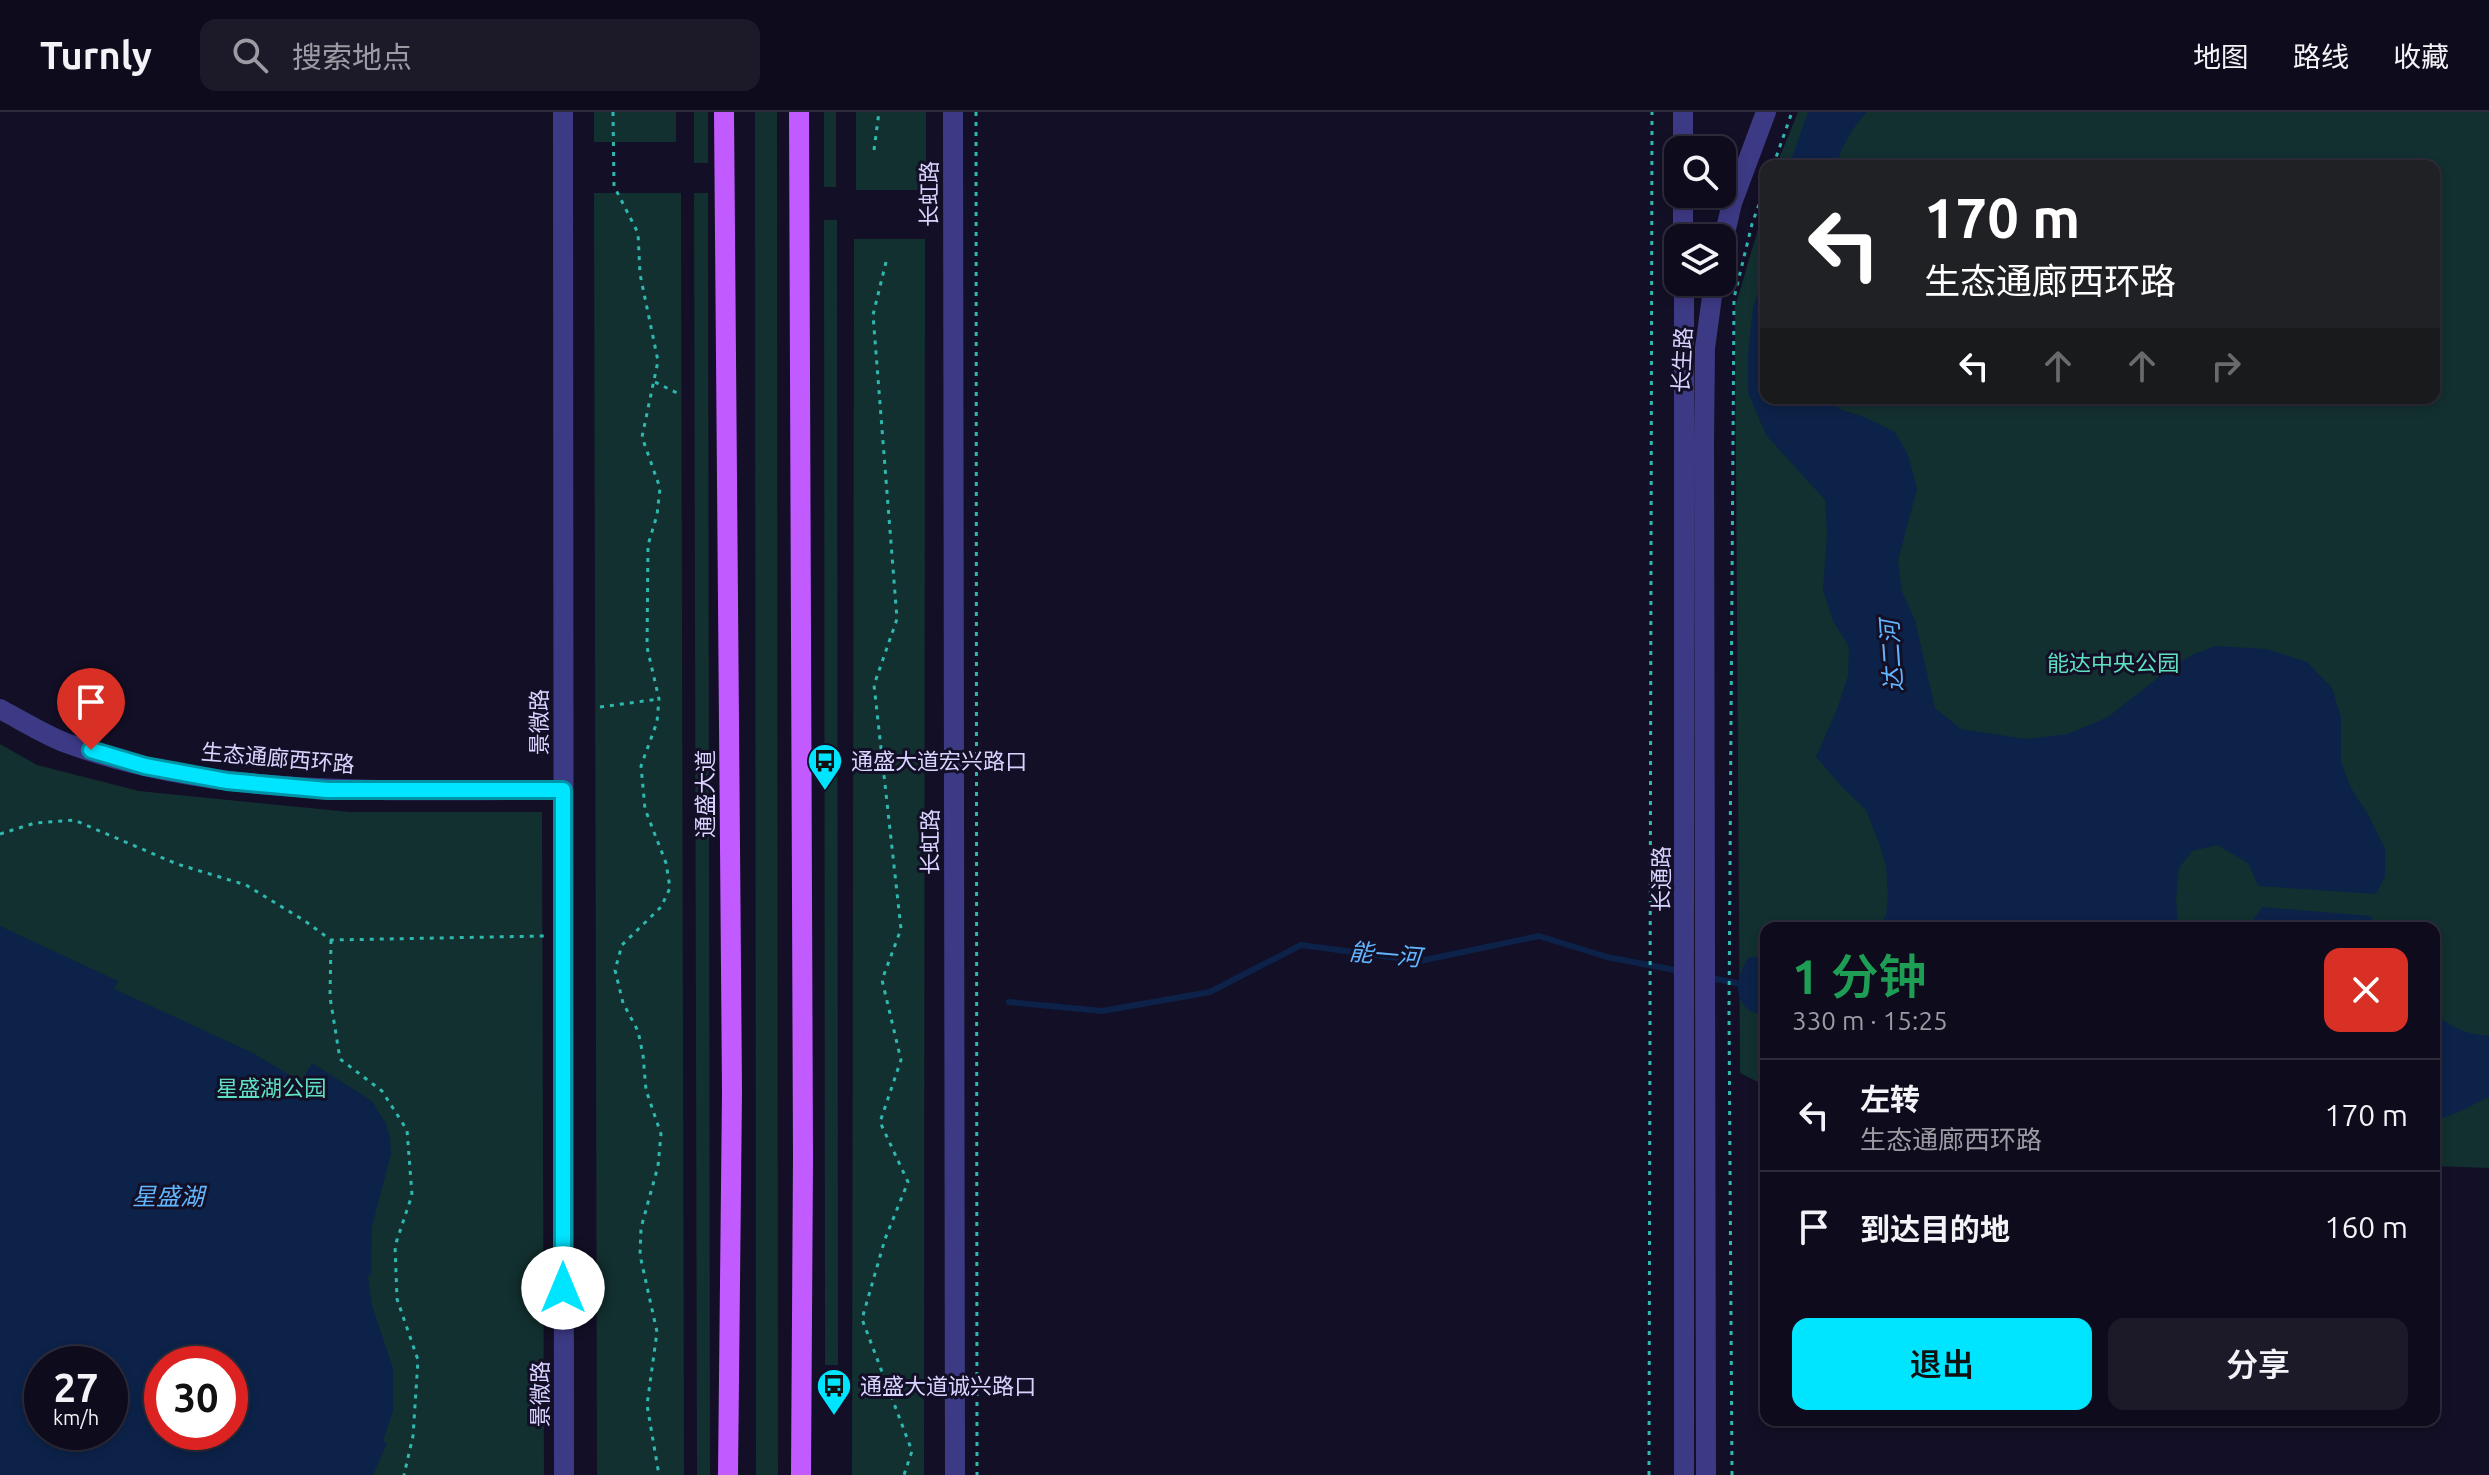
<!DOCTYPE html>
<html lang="zh">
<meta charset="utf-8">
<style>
:root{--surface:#0e0b1c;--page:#1c1929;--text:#f1f3f6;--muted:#9b9ba3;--line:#2e2b3b;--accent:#00e5ff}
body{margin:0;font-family:Ubuntu,"Noto Sans SC",sans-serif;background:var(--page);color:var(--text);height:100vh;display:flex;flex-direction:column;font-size:30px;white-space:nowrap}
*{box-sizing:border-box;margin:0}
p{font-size:26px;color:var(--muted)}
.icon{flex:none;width:44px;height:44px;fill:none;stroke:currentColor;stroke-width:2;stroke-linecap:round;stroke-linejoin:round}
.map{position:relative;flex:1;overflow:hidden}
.sheet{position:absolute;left:1760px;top:810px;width:680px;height:504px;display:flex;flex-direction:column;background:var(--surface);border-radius:16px;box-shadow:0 4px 12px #0003,0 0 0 2px var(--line)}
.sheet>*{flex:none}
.guide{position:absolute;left:1760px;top:48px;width:680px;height:244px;border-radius:16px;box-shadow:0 4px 12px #0003,0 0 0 2px var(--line);background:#202124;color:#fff;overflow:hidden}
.fabs{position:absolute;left:1664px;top:24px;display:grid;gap:16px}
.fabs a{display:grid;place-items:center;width:72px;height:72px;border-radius:16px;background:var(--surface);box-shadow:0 4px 12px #0003,0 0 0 2px var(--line);font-size:40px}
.speed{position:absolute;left:24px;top:1234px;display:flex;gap:16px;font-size:40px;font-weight:700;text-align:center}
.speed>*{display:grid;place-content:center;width:104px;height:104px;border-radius:50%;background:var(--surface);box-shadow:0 4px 12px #0003,0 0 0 2px var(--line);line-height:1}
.speed small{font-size:20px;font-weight:400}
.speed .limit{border:12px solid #d22;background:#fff;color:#111}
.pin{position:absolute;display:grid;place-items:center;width:68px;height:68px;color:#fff;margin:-82px -34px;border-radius:50% 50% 50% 0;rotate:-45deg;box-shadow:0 0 8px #0007}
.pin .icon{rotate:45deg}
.me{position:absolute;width:88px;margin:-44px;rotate:0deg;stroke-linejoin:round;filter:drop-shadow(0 0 6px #0008)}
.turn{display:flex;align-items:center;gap:28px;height:168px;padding:0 32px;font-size:36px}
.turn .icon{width:104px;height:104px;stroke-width:2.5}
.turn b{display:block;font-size:56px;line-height:68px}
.lanes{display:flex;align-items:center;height:76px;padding:0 32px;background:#0003;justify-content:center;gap:40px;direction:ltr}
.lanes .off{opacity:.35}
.round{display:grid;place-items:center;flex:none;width:84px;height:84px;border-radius:16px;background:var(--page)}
.head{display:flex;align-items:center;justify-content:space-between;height:136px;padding:0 32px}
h1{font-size:48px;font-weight:600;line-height:60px;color:#1e9e55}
.cta{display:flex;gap:16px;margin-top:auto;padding:16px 32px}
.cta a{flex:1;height:92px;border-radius:16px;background:var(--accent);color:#111;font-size:32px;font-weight:600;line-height:92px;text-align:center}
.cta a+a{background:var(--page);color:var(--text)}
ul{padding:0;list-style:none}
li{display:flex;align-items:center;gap:24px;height:112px;padding:0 32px;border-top:2px solid var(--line)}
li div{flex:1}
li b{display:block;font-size:30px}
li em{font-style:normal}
header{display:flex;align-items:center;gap:48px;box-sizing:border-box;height:112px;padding:0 40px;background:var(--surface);border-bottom:2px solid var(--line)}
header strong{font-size:38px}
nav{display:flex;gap:44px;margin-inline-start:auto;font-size:28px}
.search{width:560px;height:72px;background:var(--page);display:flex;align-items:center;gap:20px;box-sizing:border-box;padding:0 28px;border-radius:16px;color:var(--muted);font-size:30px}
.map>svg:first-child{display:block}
</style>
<header>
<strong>Turnly</strong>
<div class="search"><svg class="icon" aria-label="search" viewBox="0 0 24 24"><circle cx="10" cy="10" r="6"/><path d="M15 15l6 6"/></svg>搜索地点</div>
<nav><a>地图</a><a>路线</a><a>收藏</a></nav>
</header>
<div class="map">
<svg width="2489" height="1363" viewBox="0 0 2489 1363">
<rect width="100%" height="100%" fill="#130f26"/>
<!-- green -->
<path fill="#12302f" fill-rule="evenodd" d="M594,0h82v30h-82z
M694,0h14v51h-14z
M755,0h22l1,1363h-22z
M824,0h12v75h-12z
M856,0h70v78h-70z
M1798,0h691v1056l-55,-2v-238h-668v158l-26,-13 -5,-766 31,-105v196h668v-232h-658z
M594,81h87l3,1282h-87z
M694,81h14l2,1282h-13z
M824,108h13l1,1145h-13z
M854,127h71l-1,1236h-72z
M0,632l37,21 102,26 211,21h192l2,663h-544zM42,1252h68v68h-68zM162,1252h68v68h-68z"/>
<!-- water -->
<path fill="#0c2248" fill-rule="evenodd" d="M1808,0h59c-15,16 -25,33 -31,54h-47z
M1766,154v132h59l17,12 22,7 31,15 13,23 9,34 -19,71 4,32 13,28 20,88 26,21 64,10 43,-5 40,-17 61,-48 25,-15 22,-8 51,3 40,13 25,26 9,29v45l10,26 18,28 16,33v28l-9,17 -118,-8 -10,-23 -31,-18 -25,6 -13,17 -3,31 2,24 7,5h-306l7,-13 2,-21 -2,-27 -6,-21 -14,-36 -25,-24 -25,-29 21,-48 11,-33 1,-29 -16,-26 -10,-31 4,-56 -2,-34 -59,-65 -18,-43v-39l5,-45z
M2262,795l109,9 4,12h-128z
M0,814l118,55 -4,8 137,63 50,30 11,-19 60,38 13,21 5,14 1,18 -19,72 -1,49 -3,1 4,29 21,63v43l-10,30 4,2 -14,32h-373zM110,1252v68h-68v-68zM230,1252v68h-68v-68z
M1749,845l17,1v59c-5,-2 -13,-4 -18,-8 -17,-12 -9,-38 1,-52z
M2434,901c15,14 35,22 55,23v61l-30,15 -25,9z"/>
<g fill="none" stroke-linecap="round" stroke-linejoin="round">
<!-- stream -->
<path stroke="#0c2248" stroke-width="6" d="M1711,866l36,7
M1009,890l93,9 108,-19 91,-47 119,16 119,-25 68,21 73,14"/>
<!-- path -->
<path stroke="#2fb8b0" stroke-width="3" stroke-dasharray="4 6" stroke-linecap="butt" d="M613,0l1,74 24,47 2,41 18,87 -16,76 18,51 -3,27 -9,30 -1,102 12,52 -2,23 -16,44 4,43 21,54 4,25 -9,19 -39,38 -7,25 8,33 15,28 5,24 3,35 15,44 -3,32 -17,62 -1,27 17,77 -10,73 12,70
M976,0l1,1363
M874,38l5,-38
M1773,54l19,-54
M886,150l-13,53 24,304 -23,66 27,244 -19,51 19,80 -21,62 28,60 -23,57 -23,80 50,132 -8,24
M655,270l22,11
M600,595l59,-8
M0,722l35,-11 39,-3 103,44 69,21 59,36 26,19 215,-4
M331,828l-1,57 10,62 42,32 25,39 5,65 -17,51 2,53 21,61 -5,76 -9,39
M1649,1363l3,-1363
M1732,1363l-3,-465 5,-712 18,-74 14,-39"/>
<!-- minor -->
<path stroke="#3d3a85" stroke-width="20" d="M563,0l1,1363
M953,0l2,1363
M1683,0v38
M1683,82v44
M1722,134l10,-43 34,-91
M1684,170v1193
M0,597c21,11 43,25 66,34 158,58 331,46 497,47
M1706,1363l-2,-1034 1,-93 9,-66"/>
<!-- major -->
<path stroke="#c25bff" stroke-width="20" d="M724,0l8,979 -4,384
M799,0l4,1046 -2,317"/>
</g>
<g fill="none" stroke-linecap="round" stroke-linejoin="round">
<defs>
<path id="route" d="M91,638l54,16 82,15 100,9h236v498"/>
</defs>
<!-- route casing -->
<use href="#route" stroke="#0095a6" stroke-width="20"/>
<!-- route -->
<use href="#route" stroke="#00e5ff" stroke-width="14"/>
</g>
<!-- icons -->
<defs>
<symbol id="bus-pin" viewBox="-11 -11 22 30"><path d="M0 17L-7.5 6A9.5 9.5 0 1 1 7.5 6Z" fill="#00e5ff" stroke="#130f26"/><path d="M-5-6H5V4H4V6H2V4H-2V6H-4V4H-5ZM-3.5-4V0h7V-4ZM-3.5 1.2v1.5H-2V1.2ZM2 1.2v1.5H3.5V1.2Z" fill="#111"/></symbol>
</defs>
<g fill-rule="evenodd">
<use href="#bus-pin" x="805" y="629" width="40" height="54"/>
<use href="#bus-pin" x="814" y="1254" width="40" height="54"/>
</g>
<g text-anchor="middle" stroke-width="6" stroke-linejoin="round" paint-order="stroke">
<!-- street labels -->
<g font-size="22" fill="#d9d4ff" stroke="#130f26">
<text transform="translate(929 82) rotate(-90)" y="8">长虹路</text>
<text transform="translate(1682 248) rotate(-87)" y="8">长生路</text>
<text transform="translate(539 610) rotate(-90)" y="8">景微路</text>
<text transform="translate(278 646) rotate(5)" y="8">生态通廊西环路</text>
<text transform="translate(705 682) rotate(-90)" y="8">通盛大道</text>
<text transform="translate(930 730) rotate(-90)" y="8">长虹路</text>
<text transform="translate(1661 767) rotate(-90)" y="8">长通路</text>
<text transform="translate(540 1282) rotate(-90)" y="8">景微路</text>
</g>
<!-- park labels -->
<g font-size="22" fill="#5fe0c0" stroke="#130f26">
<text x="2113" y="559">能达中央公园</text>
<text x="271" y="984">星盛湖公园</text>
</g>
<!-- poi labels -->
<g font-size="22" fill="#d9d4ff" stroke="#130f26" text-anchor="start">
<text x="851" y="657">通盛大道宏兴路口</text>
<text x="860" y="1282">通盛大道诚兴路口</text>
</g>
<!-- water labels -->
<g font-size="24" font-style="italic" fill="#62b6ff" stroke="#130f26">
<text transform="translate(1892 544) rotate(-94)" y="8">达二河</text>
<text transform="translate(1385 843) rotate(5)" y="8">能一河</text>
<text x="168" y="1093">星盛湖</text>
</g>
</g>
</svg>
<div class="fabs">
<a><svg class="icon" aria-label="search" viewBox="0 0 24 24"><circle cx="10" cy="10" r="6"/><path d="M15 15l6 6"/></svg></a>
<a><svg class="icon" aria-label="layers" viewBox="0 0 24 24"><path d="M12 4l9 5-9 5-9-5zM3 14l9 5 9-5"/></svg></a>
</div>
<div class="speed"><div>27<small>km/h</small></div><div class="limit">30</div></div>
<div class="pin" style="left:91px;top:638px;background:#d93025"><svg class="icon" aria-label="arrive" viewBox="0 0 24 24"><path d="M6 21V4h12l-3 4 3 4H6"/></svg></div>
<svg class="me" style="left:563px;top:1176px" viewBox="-20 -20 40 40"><circle r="19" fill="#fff"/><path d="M0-13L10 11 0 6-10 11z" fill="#00e5ff"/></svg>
<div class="guide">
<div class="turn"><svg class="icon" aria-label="left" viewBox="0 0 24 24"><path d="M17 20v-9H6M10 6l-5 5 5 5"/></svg><div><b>170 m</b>生态通廊西环路</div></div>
<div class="lanes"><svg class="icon" aria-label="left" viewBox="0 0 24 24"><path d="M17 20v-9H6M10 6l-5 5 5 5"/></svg><svg class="icon off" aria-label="ahead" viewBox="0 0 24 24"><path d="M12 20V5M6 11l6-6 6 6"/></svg><svg class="icon off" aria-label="ahead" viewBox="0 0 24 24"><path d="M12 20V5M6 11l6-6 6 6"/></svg><svg class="icon off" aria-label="right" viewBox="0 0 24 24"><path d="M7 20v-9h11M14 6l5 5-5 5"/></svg></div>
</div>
<section class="sheet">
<div class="head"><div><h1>1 分钟</h1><p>330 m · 15:25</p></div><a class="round" style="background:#d93025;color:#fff"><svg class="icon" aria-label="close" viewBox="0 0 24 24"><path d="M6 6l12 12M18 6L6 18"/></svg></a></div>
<ul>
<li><svg class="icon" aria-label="left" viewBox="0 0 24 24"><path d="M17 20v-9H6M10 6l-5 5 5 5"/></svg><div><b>左转</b><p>生态通廊西环路</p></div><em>170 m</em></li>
<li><svg class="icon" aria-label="arrive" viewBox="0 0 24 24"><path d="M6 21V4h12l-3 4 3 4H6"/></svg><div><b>到达目的地</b></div><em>160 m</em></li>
</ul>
<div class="cta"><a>退出</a><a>分享</a></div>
</section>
</div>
